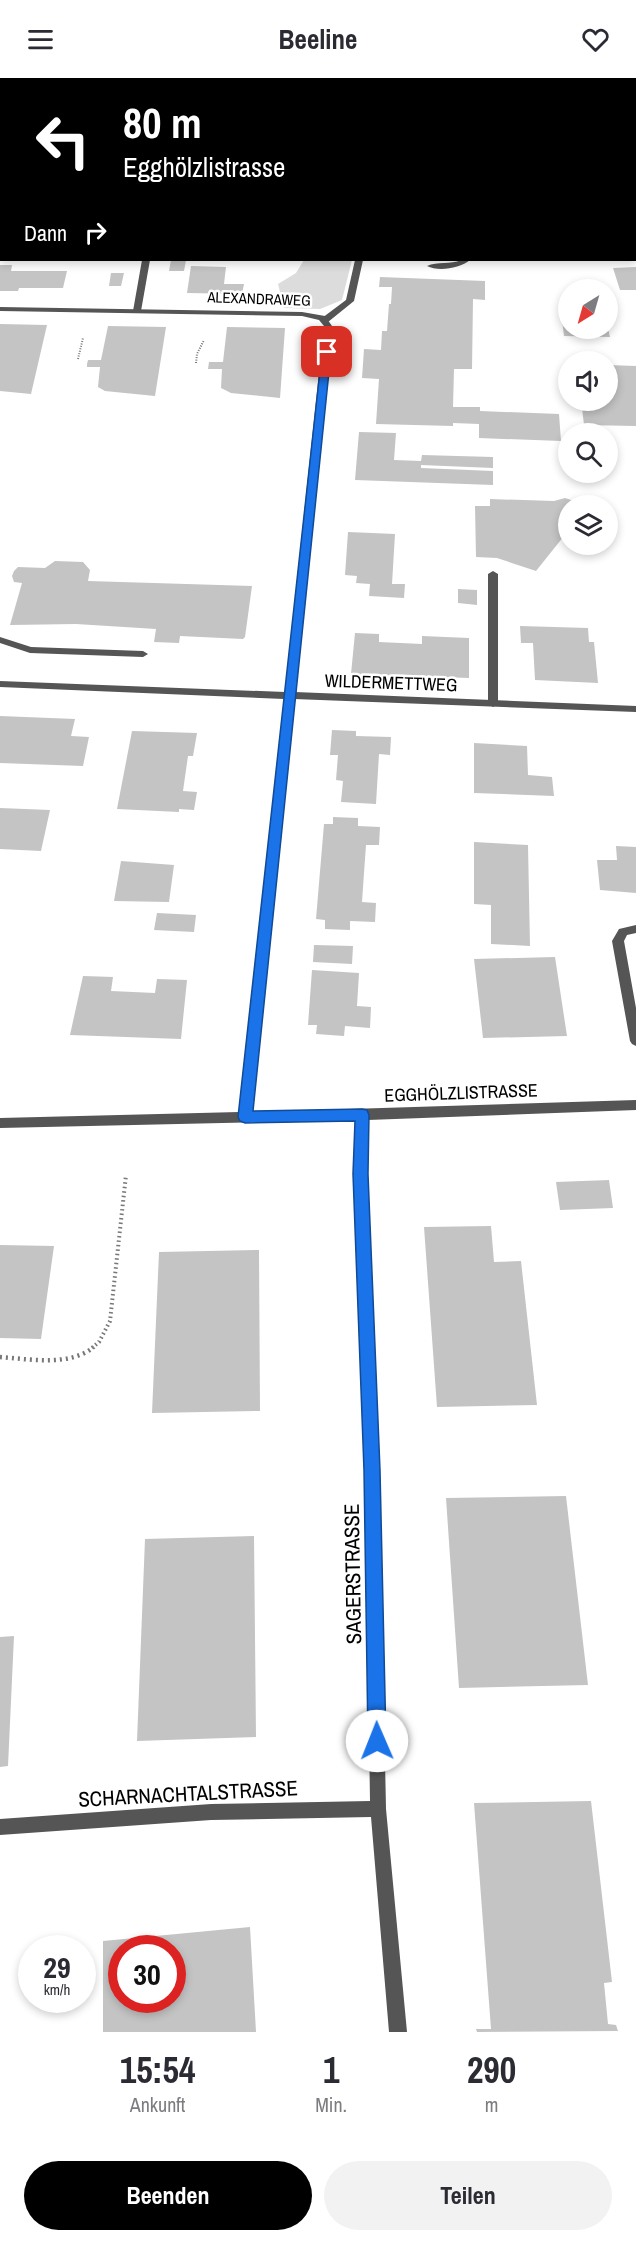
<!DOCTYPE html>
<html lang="de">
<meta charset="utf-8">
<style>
:root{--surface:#fff;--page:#f2f2f3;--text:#2b2b33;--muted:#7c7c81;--accent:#000}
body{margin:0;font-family:"Archivo Narrow",sans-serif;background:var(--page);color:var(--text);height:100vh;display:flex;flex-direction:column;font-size:22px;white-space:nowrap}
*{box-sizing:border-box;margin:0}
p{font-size:20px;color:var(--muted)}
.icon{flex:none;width:33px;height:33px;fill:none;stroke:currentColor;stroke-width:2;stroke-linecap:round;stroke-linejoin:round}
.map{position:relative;height:1954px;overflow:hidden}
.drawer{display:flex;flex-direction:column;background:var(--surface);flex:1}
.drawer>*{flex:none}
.hud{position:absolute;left:0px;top:0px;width:636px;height:183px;box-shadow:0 3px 9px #0003;background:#000;color:#fff;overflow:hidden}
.needle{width:39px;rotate:217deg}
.buttons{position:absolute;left:558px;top:201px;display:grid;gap:12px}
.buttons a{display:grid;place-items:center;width:60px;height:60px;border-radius:50%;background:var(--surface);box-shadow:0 3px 9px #0003;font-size:30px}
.speed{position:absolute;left:18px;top:1857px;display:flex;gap:12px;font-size:30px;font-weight:700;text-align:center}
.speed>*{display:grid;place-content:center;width:78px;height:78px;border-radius:50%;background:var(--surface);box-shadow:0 3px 9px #0003;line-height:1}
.speed small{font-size:15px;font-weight:400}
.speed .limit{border:9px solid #d22;background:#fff;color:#111}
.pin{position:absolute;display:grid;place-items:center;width:51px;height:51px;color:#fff;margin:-26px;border-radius:12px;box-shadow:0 3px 9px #0006}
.me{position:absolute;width:66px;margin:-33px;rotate:359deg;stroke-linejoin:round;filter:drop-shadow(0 0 4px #0008)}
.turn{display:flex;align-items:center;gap:21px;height:126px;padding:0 24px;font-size:27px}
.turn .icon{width:78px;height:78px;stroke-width:2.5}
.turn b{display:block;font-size:42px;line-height:51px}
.then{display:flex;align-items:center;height:57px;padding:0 24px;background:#0003;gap:12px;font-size:22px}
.eta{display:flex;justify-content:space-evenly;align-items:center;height:102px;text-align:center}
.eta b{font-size:36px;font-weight:700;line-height:42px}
.action{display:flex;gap:12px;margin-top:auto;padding:12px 24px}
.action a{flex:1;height:69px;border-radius:36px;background:var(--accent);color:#fff;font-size:24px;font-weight:700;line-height:69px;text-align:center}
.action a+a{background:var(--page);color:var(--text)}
header{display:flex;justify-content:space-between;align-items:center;height:78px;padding:0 24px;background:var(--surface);font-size:27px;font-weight:700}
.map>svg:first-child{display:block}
</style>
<header><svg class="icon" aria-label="menu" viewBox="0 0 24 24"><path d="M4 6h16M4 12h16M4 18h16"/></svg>Beeline<svg class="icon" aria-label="heart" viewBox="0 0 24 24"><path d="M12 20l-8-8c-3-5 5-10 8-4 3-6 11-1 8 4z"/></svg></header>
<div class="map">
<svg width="636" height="1954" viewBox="0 0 636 1954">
<rect width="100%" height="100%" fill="#fff"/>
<!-- green -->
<path fill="#dcdcdc" d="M134,0h264l10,1 -274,1z
M304,182h48l-10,40 -22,9 -36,-1 -6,-24 18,-11z"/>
<!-- building -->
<path fill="#c4c4c4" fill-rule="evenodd" d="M171,182h15l-2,11h-15z
M0,187h12l-1,6h56l-4,17h-44l-1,3h-18z
M191,188l35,1 -2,17h20l-2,10 -55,-1z
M636,189v23h-16l-7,-22z
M111,195h13l-3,13h-12z
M380,199l105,4v19l-12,-1 -1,70h-18l-1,38h27v4l79,3 2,27 -82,-3v-14l-26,-1v3l-77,-2 3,-45 -17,-1 2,-29 17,1 1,-19h5l2,-27h2l1,-17h-13z
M561,234h7v16h40l2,9 -46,-1z
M0,246l47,1 -16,69 -31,-3z
M108,248l58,1 -11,69 -50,-5 -7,-4 2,-20h-13v-3l1,-4h13z
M227,249l58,1 -5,70 -49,-5 -10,-5 1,-19h-14l1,-7h14z
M608,287l28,1v60l-52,-1 -3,-25h27z
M359,354l37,1 -2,27 27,1 1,-6 71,2v11l-72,-3v3l72,3v14l-138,-5z
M565,420l25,8h-22v25l-32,40 -39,-13 -21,-1 -1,-51h15v-7l64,2z
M348,454l47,2 -3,50h13l-1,14 -35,-2 1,-12 -14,-1 1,-7 -12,-1z
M55,483l28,1 7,8 -2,11 164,5 -7,51 -2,2 -63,-3 -1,7 -25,-1 2,-13 -80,-5 -66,1 12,-42 -8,-1 -2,-6 2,-5 4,-4 27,1z
M458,511l19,1v15l-19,-2z
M520,548l68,2 1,14h5l4,41 -63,-3 -2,-37h-12z
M355,555l24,1v8l43,2v-8l47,2v40l-118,-4z
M0,638l75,3 -4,17 18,1 -6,29 -83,-3z
M332,652l24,1v5l35,1 -1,18 -11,-1 -3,50 -35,-2 2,-21 -7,-1 2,-25h-8z
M132,653l65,2 -4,23h-5l-5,35 14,1 -3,18 -15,-1v3l-62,-3z
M474,665l53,3 1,29 24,2 2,19 -80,-3z
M0,730l50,2 -9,41 -41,-2z
M333,739l25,1v8l22,1 -1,18h-13l-2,28 -2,29 14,1 -1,19 -25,-1v9l-25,-1v-9l-9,-1 8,-95h9z
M474,764l54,3 2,101 -39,-2v-39l-17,-1z
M616,768l20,1v46l-36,-3 -3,-30h20z
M121,783l53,4 -5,37 -55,-1z
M157,835l39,2 -2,17 -40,-2z
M314,867l39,1 -1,18 -39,-2z
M555,879l12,79 -84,2 -9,-79z
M312,892l47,3 -2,33 14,1 -1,21 -25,-2 -1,10 -28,-2 1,-9h-9z
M83,898l30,1 -2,14 44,2 2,-14 30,1 -6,59 -111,-4z
M609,1102l4,28 -53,2 -4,-28z
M491,1148l3,36 27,-1 16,144 -100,2 -13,-180z
M0,1167l54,1 -13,93 -41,-1z
M259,1172l1,161 -108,2 7,-161z
M566,1418l22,189 -129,3 -13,-190z
M254,1458l2,201 -119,4 8,-202z
M14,1558l-6,130 -8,1v-130z
M591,1723l21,181 -8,1 4,41 8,1 2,6 -141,1 -1,-3h15l-17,-226z
M250,1849l6,105h-153v-91zM122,1870h50v52h-50z"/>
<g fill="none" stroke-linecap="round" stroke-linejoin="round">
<!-- path-far2 -->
<path stroke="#777" stroke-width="2" stroke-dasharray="1 1.5" stroke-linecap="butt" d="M327,0l10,2
M78,281l5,-21
M196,285l1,-9 7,-14"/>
<!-- path-far1 -->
<path stroke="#777" stroke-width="4" stroke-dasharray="1.5 3" stroke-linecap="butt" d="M92,1270l7,-6 11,-21 16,-146"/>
<!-- path -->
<path stroke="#777" stroke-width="4.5" stroke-dasharray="2 4" stroke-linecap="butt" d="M0,1279c29,2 69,10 94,-10"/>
<!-- lane -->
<path fill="#555" fill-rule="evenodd" d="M604,0h7l-8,2z
M142,182h8l-9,51 -4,2 -4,-2z
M355,182h8l-9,41 -26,21h-6v-4l24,-18z
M461,182h9c-10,8 -31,12 -43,6 10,-5 24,-1 34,-6z
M493,493l5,3v130l-5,3 -5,-3v-130z
M0,559l31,10 112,4 5,3 -5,3 -113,-4 -30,-10z
M636,847v8l-9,2 -3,6 12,67v38l-4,-2 -2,-3 -18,-100 7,-12z"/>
<!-- street -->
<path fill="#555" fill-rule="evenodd" d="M406,0l16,2h-15z
M634,31h2v4h-2z
M0,229l302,5 23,4 7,10 -37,366 341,14v6l-342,-13 -42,413 384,-12v10l-268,10 -1,54 12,296 7,339 21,223h-18l-18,-215 -160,3 -211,15v-16l211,-15 159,-3 -5,-331 -10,-296 1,-54 -356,8v-10l239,-6 45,-413 -284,-12v-6l285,11 39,-366 -5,-6 -17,-4 -302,-5z"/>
</g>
<!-- route -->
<path fill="#1a73e8" stroke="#114b97" stroke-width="1.5" d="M327,272l4,2 -78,759 109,-2 5,1 2,5 -1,59 12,296 6,271 -3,7 -6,2 -7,-2 -2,-7 -4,-271 -11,-296 2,-53 -110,2 -5,-2 -2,-4 84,-765z"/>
<g text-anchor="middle" stroke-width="5" stroke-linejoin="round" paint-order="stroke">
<!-- far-street labels -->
<g font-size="15" fill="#000" stroke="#fff">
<text transform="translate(259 221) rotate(2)" y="5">ALEXANDRAWEG</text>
</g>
<!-- street labels -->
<g font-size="18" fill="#000" stroke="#fff">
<text transform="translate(391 605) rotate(2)" y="6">WILDERMETTWEG</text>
<text transform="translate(461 1015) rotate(-2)" y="6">EGGHÖLZLISTRASSE</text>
</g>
<!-- near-street labels -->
<g font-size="21" fill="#000" stroke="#fff">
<text transform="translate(353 1496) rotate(-91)" y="7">SAGERSTRASSE</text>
<text transform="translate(188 1716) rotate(-3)" y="7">SCHARNACHTALSTRASSE</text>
</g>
</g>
</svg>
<div class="buttons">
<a><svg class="needle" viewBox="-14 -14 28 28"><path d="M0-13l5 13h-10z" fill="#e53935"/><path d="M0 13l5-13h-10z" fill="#7c7c81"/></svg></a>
<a><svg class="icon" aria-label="sound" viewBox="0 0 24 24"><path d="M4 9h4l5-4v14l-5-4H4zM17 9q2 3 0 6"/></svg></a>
<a><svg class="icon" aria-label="search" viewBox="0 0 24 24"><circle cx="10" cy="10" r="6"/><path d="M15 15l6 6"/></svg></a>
<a><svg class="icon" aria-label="layers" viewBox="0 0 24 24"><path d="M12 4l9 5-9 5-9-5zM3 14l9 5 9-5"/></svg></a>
</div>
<div class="speed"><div>29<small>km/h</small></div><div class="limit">30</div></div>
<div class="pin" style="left:327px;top:274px;background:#d93025"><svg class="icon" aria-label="arrive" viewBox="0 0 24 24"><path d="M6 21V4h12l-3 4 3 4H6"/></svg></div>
<svg class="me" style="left:377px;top:1663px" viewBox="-20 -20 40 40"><circle r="19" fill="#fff"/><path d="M0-13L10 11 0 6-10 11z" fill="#1a73e8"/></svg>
<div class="hud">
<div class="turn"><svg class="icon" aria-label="left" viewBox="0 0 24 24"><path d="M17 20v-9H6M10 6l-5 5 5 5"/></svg><div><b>80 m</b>Egghölzlistrasse</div></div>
<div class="then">Dann<svg class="icon" aria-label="right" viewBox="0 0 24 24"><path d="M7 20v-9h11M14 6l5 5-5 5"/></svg></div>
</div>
</div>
<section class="drawer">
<div class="eta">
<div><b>15:54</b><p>Ankunft</p></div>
<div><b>1</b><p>Min.</p></div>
<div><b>290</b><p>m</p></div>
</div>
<div class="action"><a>Beenden</a><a>Teilen</a></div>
</section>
